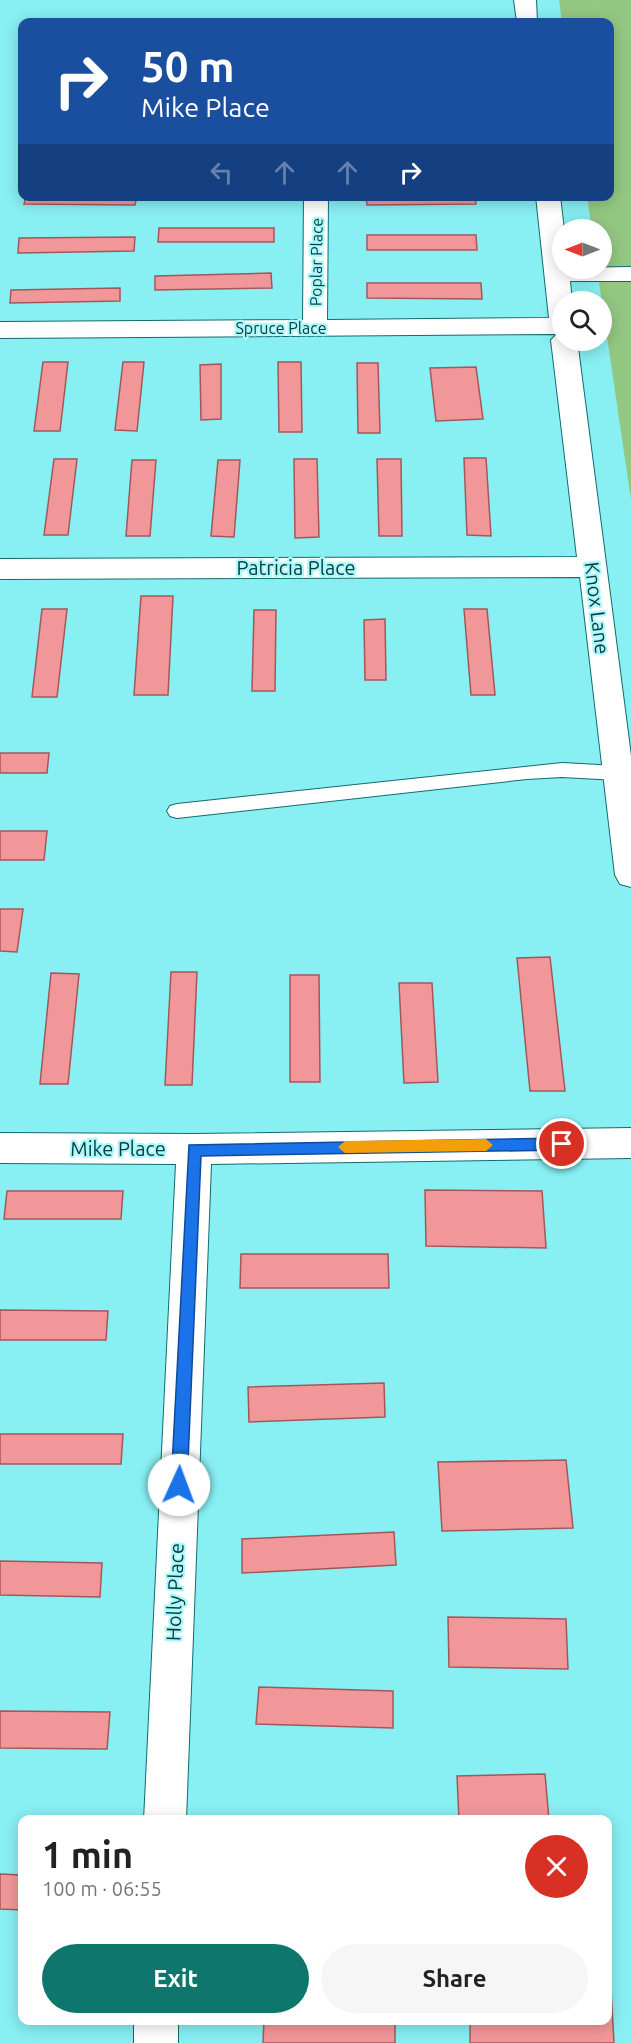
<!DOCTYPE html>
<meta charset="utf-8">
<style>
:root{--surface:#fff;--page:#f6f6f6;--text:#222;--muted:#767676;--accent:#0f766e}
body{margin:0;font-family:Ubuntu,sans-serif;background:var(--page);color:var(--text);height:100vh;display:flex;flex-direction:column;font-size:22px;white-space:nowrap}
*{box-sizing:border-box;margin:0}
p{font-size:20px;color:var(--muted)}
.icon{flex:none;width:33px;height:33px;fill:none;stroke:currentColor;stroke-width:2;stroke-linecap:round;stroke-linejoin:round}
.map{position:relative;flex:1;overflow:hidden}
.details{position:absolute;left:18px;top:1815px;width:594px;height:210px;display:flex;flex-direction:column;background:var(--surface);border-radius:12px;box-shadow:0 3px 15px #0003}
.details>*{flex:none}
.guide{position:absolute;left:18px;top:18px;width:596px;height:183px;border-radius:12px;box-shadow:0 3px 15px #0003;background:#1a4fa0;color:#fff;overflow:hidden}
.needle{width:39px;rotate:270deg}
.tools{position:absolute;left:552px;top:219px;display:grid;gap:12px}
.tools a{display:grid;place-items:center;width:60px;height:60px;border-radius:50%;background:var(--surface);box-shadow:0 3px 15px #0003;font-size:30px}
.pin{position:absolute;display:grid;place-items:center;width:51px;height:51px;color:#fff;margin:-26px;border:3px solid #fff;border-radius:50%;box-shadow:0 2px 6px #0007}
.me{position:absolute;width:66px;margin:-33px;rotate:2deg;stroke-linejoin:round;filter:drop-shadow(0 0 4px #0008)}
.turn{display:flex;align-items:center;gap:21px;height:126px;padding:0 24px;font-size:27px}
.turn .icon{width:78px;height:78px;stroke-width:2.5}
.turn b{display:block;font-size:42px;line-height:51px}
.lanes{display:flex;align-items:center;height:57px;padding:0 24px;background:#0003;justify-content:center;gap:30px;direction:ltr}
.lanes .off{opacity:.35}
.round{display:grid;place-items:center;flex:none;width:63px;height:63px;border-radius:32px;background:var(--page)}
.overview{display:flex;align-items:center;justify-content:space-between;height:102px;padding:0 24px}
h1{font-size:36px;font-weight:600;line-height:45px}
.action{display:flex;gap:12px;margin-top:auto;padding:12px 24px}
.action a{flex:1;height:69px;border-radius:36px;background:var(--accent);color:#fff;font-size:24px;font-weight:600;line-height:69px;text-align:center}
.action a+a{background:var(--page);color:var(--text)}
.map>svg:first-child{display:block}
</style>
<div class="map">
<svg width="631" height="2043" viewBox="0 0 631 2043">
<rect width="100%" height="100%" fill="#88eff3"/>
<!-- green -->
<path fill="#93c883" d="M559,0h72v500l-34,-231 5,-1v-38l-10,-1 -5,-32 22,-1v-174h-47z"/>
<!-- building -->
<path fill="#f29799" stroke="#a2585b" stroke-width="1.5" d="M26,196h111l-2,9 -111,-1z
M161,196h110v3h-110z
M366,196h109l1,8 -109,1z
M159,228h115v14h-116z
M367,235h109l1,15h-110z
M135,237l-1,14 -116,2 1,-15z
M271,273l1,15 -117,2v-14z
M367,283h114l1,16 -115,-1z
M120,288v13l-110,2 1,-13z
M43,362h25l-8,69h-26z
M123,362h21l-7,69 -22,-1z
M278,362h23l1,70h-23z
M357,363h21l2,70h-22z
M221,364v55l-20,1 -1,-55z
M476,367l7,52 -47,2 -6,-53z
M464,458h22l5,78 -24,-1z
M54,459h23l-9,76h-24z
M294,459h23l2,78 -24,1z
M377,459h24l1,77h-23z
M132,460h24l-6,76h-24z
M218,460h22l-6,77 -23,-1z
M141,596h32l-5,99h-34z
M42,609h25l-10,88h-25z
M464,609h23l8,86h-24z
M254,610h22l-1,81h-23z
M385,619l1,61h-21l-1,-60z
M0,753h49l-2,20h-47z
M0,831h47l-3,29h-44z
M0,909h23l-6,43 -17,-1z
M550,957l15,134h-35l-13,-133z
M171,972h26l-5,113h-27z
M51,973l28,1 -11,110h-28z
M290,975h29l1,107h-30z
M399,983h33l6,99 -34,1z
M425,1190l117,1 4,57 -120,-2z
M7,1191h116l-2,28h-117z
M241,1254h147l1,34h-149z
M0,1310l108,1 -2,29h-106z
M384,1383l1,34 -136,5 -1,-35z
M0,1434h123l-2,30h-121z
M566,1460l7,68 -131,3 -4,-69z
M394,1532l2,33 -154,8v-34z
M0,1561l102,2 -2,34 -100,-2z
M448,1617l118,2 2,50 -119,-2z
M259,1687l134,4v37l-137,-4z
M0,1711l110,1 -3,37 -107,-1z
M545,1774l4,46h-90l-2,-44z
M0,1874l22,1v35l-22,-1z
M608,1971h2l4,72h-144v-23h138z
M264,2020h131v23h-132z"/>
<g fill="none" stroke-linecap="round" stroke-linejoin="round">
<defs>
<path id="lane" d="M562,763l56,3 7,2 3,5 -3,5 -7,2 -56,-3 -35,2 -350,39 -7,-2 -3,-5 3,-5 7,-2z"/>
<path id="street" d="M514,0h22l1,22h-20z
M304,196h24l-1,124 222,-2 -13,-122h24l4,34 -2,38 69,-1v14h-61l2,21h-10v38h15l54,416v131l-11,-3 -5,-9 -35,-298 -580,2v-20l577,-2 -26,-217 6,-6 -557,4v-16l303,-2z
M631,1128v30l-420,6 -25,656h-42l32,-656 -176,-1v-30l194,1z
M134,2020h44v23h-44z"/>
</defs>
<!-- lane casing -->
<use href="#lane" stroke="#126b6f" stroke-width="2"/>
<!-- street casing -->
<use href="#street" stroke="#126b6f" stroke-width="2"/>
<!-- lane -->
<use href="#lane" fill="#fff" fill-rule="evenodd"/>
<!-- street -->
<use href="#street" fill="#fff" fill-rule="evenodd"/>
</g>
<!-- route -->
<path fill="#1a73e8" stroke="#114b97" stroke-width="1.5" d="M562,1138l7,6 -7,6 -361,6 -14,329 -2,5 -6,2 -5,-2 -3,-5 18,-340z"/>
<!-- slow -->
<path fill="#f59e0b" d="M486,1139l7,6 -7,6 -141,2 -7,-6 7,-6z"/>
<g text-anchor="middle" stroke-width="4.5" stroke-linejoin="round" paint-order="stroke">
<!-- far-street labels -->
<g font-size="16" fill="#0d3b3d" stroke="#aaf9fc">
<text transform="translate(316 262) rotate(-89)" y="6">Poplar Place</text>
<text x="281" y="334">Spruce Place</text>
</g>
<!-- street labels -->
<g font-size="20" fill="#0d3b3d" stroke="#aaf9fc">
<text x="296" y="575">Patricia Place</text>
<text transform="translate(597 608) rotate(83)" y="7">Knox Lane</text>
<text x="118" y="1156">Mike Place</text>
<text transform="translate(175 1592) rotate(-88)" y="7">Holly Place</text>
</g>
</g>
</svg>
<div class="tools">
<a><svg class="needle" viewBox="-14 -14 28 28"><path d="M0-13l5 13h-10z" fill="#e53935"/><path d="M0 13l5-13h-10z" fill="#767676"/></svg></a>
<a><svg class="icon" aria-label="search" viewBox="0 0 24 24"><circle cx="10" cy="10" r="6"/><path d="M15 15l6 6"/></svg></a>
</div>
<div class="pin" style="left:562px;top:1144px;background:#d93025"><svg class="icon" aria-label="arrive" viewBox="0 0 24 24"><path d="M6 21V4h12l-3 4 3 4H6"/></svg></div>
<svg class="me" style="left:179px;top:1485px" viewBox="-20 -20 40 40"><circle r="19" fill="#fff"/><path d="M0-13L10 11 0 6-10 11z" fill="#1a73e8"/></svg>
<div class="guide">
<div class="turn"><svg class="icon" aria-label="right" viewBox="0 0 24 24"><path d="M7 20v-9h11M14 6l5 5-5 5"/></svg><div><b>50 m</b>Mike Place</div></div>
<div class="lanes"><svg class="icon off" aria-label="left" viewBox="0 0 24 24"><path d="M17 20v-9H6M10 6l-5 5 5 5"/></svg><svg class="icon off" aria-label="ahead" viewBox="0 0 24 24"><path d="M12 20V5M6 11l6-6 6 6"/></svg><svg class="icon off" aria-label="ahead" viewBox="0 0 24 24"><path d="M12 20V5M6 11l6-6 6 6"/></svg><svg class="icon" aria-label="right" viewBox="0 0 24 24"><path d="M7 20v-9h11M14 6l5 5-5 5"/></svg></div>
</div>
<section class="details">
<div class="overview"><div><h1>1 min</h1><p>100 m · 06:55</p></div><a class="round" style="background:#d93025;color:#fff"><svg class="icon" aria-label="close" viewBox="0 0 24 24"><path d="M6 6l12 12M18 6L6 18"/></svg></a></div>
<div class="action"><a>Exit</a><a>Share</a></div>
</section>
</div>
